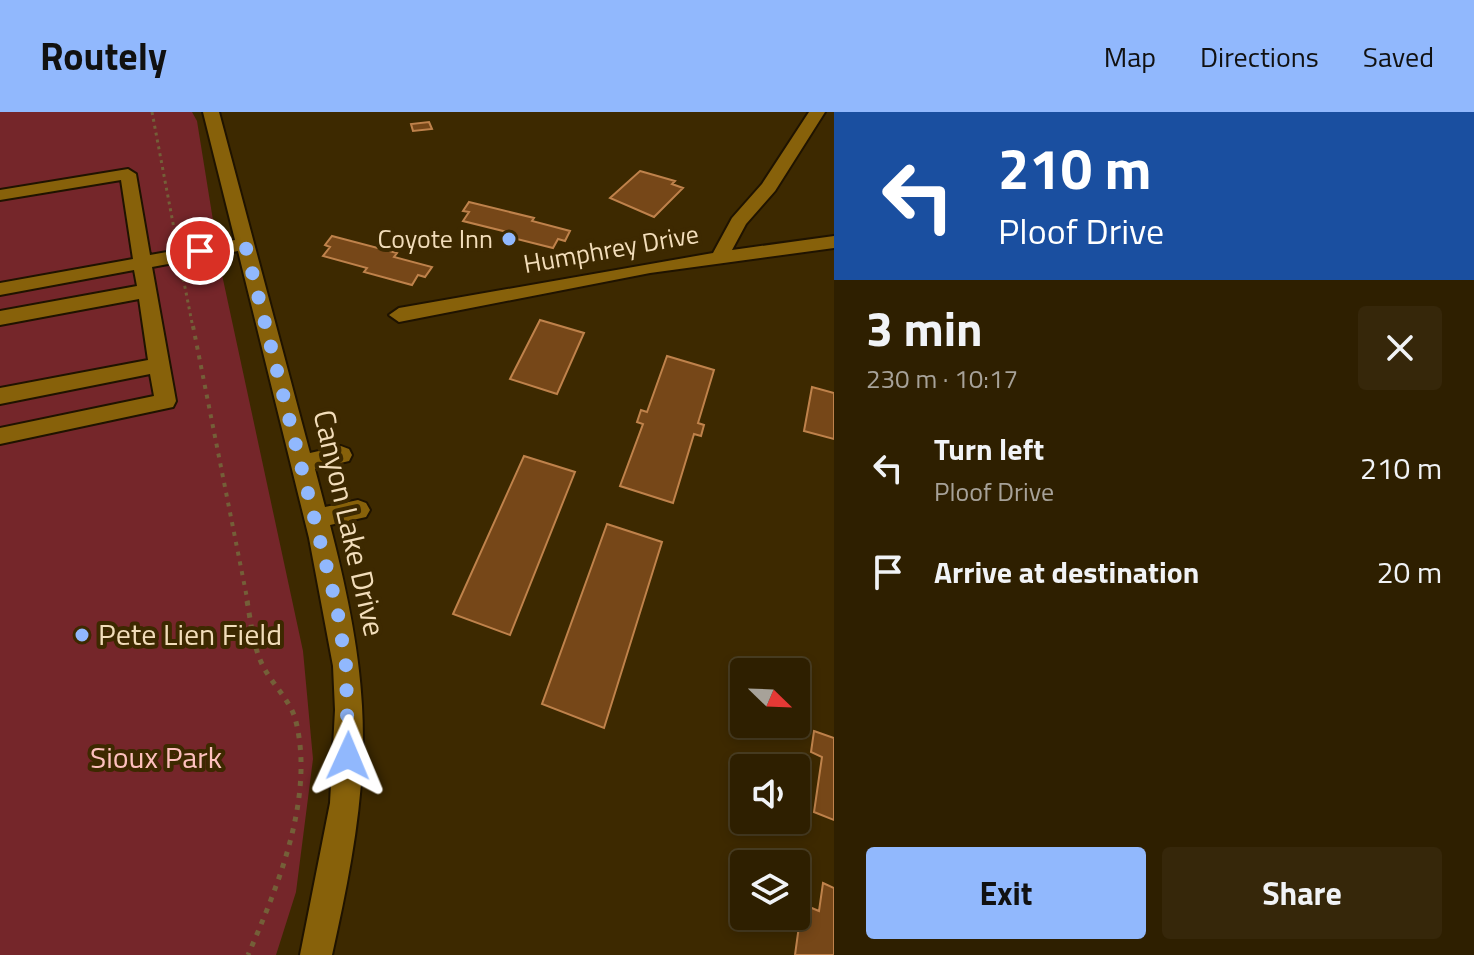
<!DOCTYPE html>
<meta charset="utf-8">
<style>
:root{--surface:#2e1f00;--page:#36270a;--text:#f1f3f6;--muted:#a7a299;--line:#493d22;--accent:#91b8fd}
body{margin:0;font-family:"Titillium Web",sans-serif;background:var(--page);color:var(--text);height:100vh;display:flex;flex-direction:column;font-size:30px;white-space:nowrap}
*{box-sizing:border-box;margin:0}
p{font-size:26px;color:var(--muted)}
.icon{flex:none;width:44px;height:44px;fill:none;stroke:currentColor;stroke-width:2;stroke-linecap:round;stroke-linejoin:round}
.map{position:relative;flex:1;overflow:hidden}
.details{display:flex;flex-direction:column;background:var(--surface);width:640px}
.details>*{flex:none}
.top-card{background:#1a4fa0;color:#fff;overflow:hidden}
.needle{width:52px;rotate:113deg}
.buttons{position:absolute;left:730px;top:546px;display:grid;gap:16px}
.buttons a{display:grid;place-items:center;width:80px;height:80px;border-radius:8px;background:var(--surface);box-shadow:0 4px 12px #0003,0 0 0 2px var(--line);font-size:40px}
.pin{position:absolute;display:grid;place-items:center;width:68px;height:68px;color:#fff;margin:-34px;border:4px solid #fff;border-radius:50%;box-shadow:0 2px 8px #0007}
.me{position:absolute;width:88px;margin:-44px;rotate:1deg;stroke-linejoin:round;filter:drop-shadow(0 0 6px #0008)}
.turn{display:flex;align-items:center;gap:28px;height:168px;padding:0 32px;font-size:36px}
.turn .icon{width:104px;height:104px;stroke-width:2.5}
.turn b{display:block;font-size:56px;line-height:68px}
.round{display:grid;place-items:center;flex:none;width:84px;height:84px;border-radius:8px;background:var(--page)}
.summary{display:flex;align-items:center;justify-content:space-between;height:136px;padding:0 32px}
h1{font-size:48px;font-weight:700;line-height:60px}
.cta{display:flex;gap:16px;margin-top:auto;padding:16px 32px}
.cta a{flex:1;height:92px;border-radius:8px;background:var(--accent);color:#111;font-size:32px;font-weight:700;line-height:92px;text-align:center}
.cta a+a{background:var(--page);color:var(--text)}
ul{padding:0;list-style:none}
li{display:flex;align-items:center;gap:24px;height:104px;padding:0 32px}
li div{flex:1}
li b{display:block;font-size:30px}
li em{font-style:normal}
header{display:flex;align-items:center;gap:48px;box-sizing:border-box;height:112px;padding:0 40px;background:var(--accent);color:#111}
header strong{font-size:38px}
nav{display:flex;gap:44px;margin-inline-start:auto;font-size:28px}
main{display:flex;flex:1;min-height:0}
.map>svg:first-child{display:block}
</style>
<header>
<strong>Routely</strong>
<nav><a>Map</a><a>Directions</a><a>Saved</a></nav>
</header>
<main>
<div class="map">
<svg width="834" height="843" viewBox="0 0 834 843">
<rect width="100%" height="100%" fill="#3d2900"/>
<!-- green -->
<path fill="#75262a" d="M0,0h192l5,9 24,149 82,381 10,108 -17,133 -20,63h-276z"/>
<!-- building -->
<path fill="#764718" stroke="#bf824b" stroke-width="2" d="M429,10l3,7 -19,2 -2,-7z
M640,59l35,10 -3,3 11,4 -29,29 -44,-19z
M469,90l65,16 -2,3 38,10 -5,10 -7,-2 -5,9 -48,-12 2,-4 -44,-11 6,-9 -6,-1z
M332,124l65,17 -3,4 38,10 -7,10 -7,-2 -6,10 -48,-13 3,-4 -44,-12 7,-9 -5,-2z
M540,208l44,13 -27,61 -47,-15z
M667,244l47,14 -16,53 6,2 -3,11 -7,-2 -21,69 -53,-17 23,-62 -6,-2 4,-12 6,2z
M812,275l22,6v46l-30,-8z
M524,344l51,16 -65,163 -57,-21z
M607,412l55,18 -58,186 -62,-24z
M814,619l20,7v82l-20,-8 8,-55 -11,-5z
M823,771l11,5v67h-39l7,-51 17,7z"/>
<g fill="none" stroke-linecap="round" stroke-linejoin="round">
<defs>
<path id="minor" d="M203,0h16l91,341 31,-7 8,3 3,6 -3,6 -34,8 10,38 33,-7 8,3 4,7 -4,7 -36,8c15,58 29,121 32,181 5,84 -12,168 -30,249h-32l30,-152 5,-93 -2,-44 -24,-128 -71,-287 -86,16 24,134 -3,6 -173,37v-16l154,-32 -4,-22 -150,30v-16l148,-28 -9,-61 -139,26v-14l137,-25 -3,-16 -134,25v-12l133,-24 -12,-79 -121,20v-10l128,-21 8,5 14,81 85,-15z
M809,0h16l-50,79 -29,33 -14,26 102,-14v12l-184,25 -251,49 -10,-7 10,-7 314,-55 19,-35 30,-34z"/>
</defs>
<!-- minor casing -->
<use href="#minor" stroke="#1f1300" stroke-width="4"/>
<!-- path-far2 -->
<path stroke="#745f38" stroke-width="3" stroke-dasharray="3 4" stroke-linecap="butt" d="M152,0l24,127
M182,160l11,56"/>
<!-- path-far1 -->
<path stroke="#745f38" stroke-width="4" stroke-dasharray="4 6" stroke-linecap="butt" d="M193,214l55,277"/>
<!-- path -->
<path stroke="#745f38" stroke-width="5" stroke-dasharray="5 7" stroke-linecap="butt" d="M247,489c4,21 6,46 16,65 9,18 26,33 32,52 21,77 -17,168 -47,237"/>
<!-- minor -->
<use href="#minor" fill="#87610a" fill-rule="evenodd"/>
</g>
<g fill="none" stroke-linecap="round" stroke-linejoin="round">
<!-- route -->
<path stroke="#91b8fd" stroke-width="14" stroke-dasharray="0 25.2" d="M200,139l45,-7 92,364 9,58 2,90"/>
</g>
<!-- markers -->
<g fill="#91b8fd" stroke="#3d2900" stroke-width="3">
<circle cx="509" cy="127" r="8"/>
<circle cx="82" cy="523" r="8"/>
</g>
<g text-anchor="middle" stroke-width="8" stroke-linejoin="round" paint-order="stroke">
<!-- far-poi labels -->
<g font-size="26" fill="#f2ddba" stroke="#3d2900" text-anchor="end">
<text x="493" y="136">Coyote Inn</text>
</g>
<!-- far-street labels -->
<g font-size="26" fill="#f2ddba" stroke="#3d2900">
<text transform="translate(611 137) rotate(-10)" y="9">Humphrey Drive</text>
</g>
<!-- street labels -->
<g font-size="30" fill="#f2ddba" stroke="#3d2900">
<text transform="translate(349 411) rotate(77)" y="10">Canyon Lake Drive</text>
</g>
<!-- poi labels -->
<g font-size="30" fill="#f2ddba" stroke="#3d2900" text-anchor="start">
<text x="98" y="533">Pete Lien Field</text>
</g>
<!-- park labels -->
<g font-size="30" fill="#fec0be" stroke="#3d2900">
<text x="156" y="656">Sioux Park</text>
</g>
</g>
</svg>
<div class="buttons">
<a><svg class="needle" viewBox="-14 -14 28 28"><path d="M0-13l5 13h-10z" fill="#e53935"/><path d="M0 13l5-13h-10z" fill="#a7a299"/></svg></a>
<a><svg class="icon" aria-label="sound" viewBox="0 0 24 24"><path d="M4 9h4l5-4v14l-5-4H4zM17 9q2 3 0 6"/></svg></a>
<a><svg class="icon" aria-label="layers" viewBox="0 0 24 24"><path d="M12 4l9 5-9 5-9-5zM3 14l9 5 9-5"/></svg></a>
</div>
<div class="pin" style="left:200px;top:139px;background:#d93025"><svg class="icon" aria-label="arrive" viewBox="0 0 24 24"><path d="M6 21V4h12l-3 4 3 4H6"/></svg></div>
<svg class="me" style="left:348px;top:644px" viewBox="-20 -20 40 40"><path d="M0-17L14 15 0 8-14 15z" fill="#91b8fd" stroke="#fff" stroke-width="4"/></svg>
</div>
<section class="details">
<div class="top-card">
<div class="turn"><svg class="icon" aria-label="left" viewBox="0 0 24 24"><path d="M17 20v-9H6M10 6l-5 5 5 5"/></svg><div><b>210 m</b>Ploof Drive</div></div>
</div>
<div class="summary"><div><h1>3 min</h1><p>230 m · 10:17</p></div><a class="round"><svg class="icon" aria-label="close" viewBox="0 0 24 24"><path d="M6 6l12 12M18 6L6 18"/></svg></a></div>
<ul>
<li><svg class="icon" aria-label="left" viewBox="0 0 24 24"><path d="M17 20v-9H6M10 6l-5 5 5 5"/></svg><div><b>Turn left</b><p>Ploof Drive</p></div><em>210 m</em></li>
<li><svg class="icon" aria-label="arrive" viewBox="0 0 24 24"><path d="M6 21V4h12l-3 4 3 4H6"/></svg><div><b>Arrive at destination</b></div><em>20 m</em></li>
</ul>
<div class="cta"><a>Exit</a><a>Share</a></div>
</section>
</main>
